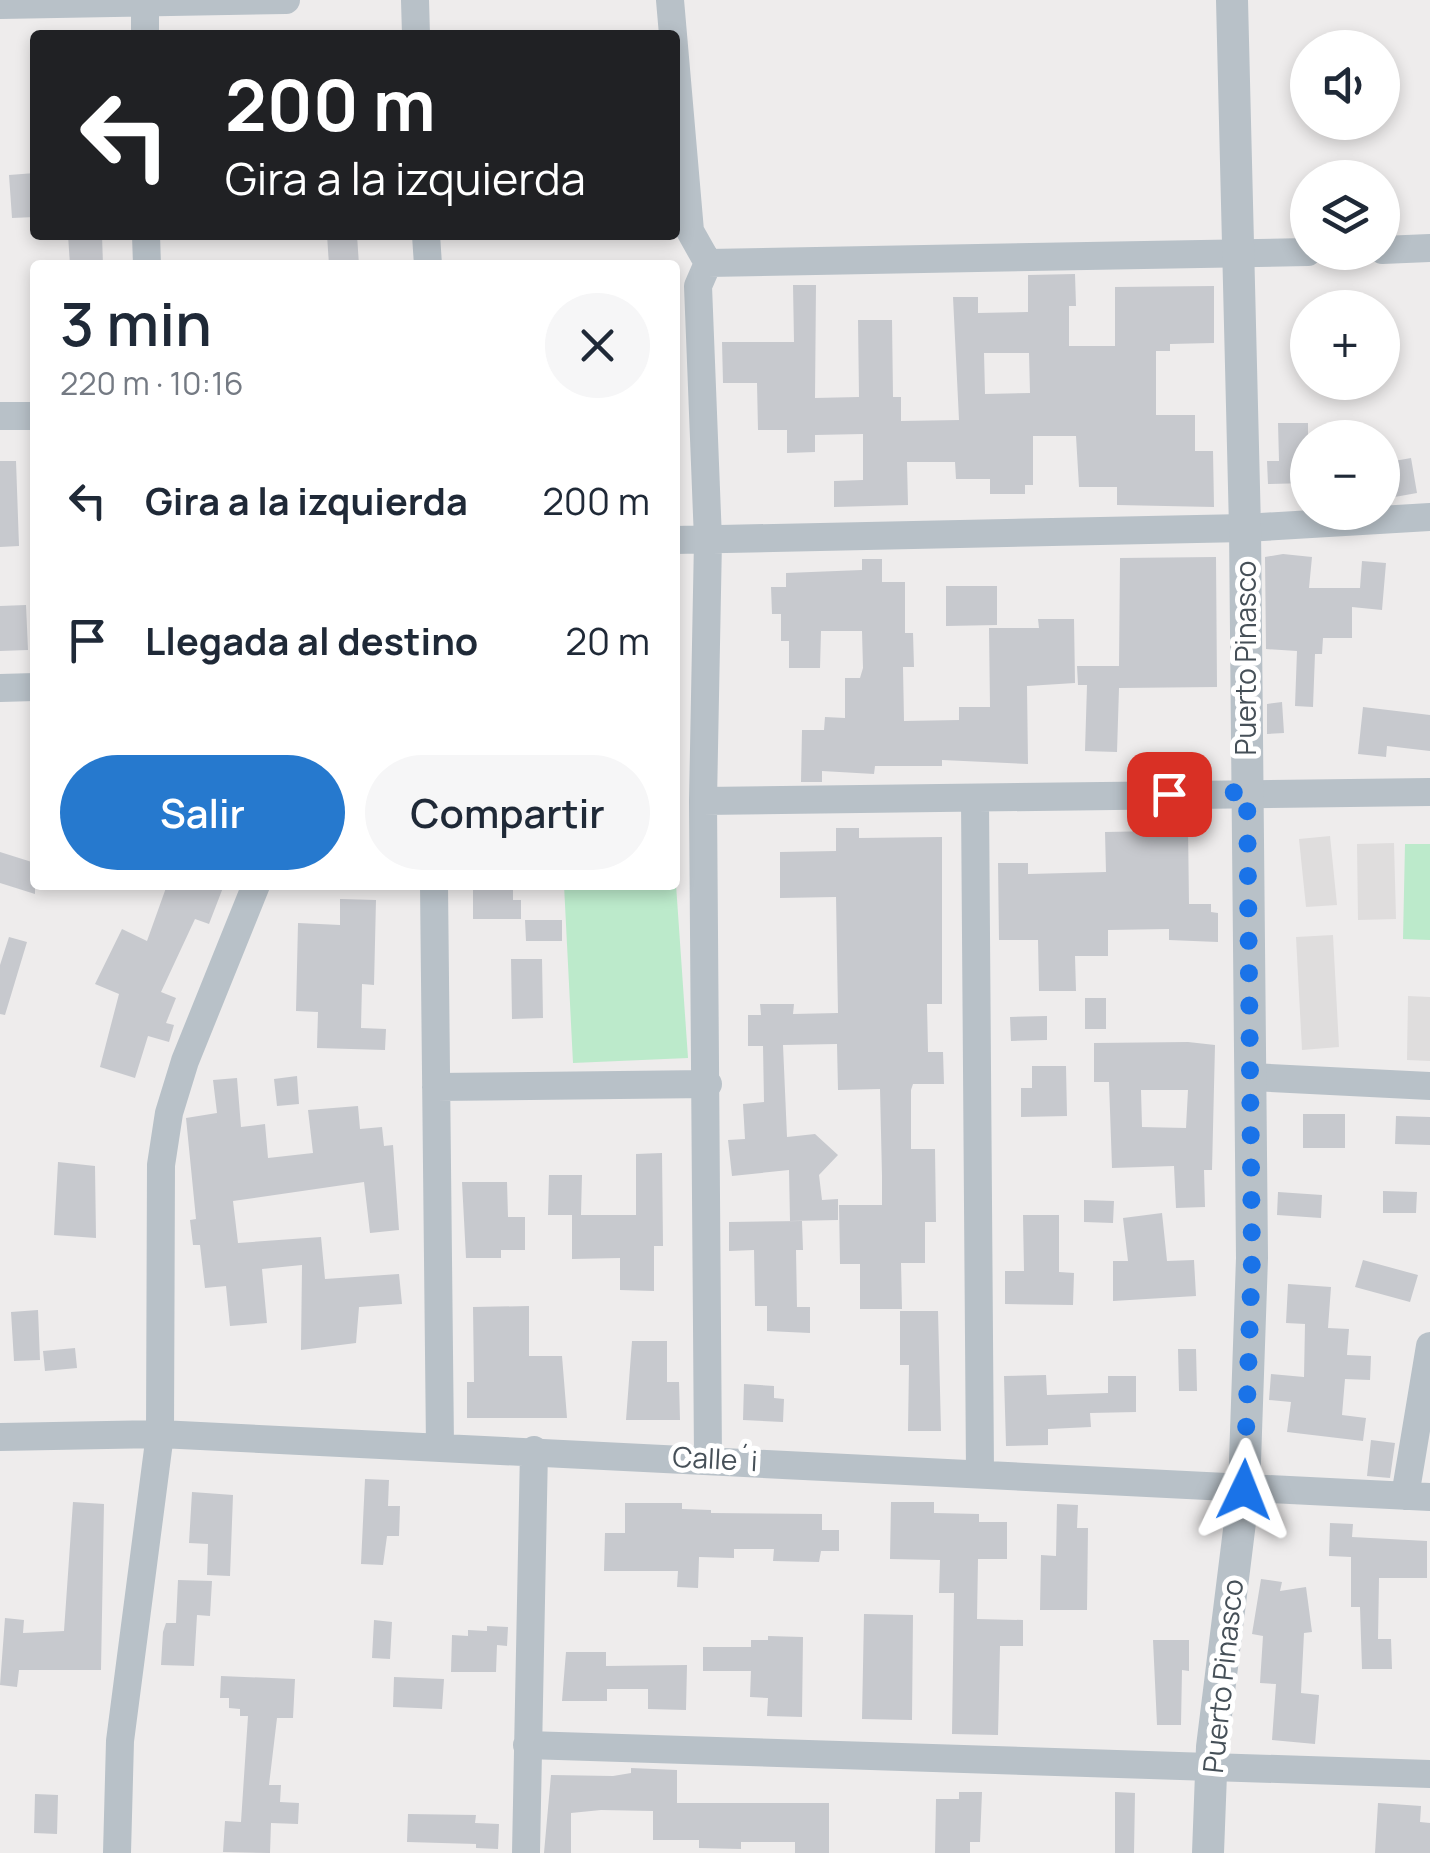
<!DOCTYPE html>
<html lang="es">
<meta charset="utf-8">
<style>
:root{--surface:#fff;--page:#f6f6f7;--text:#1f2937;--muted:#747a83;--accent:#2679ce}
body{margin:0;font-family:Manrope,sans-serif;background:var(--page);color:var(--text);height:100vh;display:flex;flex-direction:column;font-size:38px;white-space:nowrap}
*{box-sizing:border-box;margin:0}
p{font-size:32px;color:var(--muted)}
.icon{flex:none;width:55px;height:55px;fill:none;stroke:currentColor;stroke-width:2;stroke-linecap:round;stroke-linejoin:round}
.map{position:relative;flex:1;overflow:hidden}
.panel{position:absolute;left:30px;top:260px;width:650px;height:630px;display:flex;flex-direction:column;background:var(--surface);border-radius:10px;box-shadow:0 5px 15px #0003}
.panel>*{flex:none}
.guide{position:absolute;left:30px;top:30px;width:650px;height:210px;border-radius:10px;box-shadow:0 5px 15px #0003;background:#202124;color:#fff;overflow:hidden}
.tools{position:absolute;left:1290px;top:30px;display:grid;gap:20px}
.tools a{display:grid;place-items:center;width:110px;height:110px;border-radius:50%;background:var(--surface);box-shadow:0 5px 15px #0003;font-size:50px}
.pin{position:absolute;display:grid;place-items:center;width:85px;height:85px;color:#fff;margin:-42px;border-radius:20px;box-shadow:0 5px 15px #0006}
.me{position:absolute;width:110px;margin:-55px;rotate:2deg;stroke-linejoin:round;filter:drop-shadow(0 0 8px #0008)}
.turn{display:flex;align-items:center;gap:35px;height:210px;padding:0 30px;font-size:45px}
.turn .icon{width:130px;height:130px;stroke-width:2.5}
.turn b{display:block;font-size:70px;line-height:85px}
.round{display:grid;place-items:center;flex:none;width:105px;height:105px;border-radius:52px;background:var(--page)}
.headline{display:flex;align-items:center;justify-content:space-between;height:170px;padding:0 30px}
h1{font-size:60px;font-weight:600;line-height:75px}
.button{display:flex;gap:20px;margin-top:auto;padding:20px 30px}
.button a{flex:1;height:115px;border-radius:60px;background:var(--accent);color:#fff;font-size:40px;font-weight:600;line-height:115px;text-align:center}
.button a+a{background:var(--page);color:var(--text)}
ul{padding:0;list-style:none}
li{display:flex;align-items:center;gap:30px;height:140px;padding:0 30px}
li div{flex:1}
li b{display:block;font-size:38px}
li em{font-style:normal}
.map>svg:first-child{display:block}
</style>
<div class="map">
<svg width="1430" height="1853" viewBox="0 0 1430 1853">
<rect width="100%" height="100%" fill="#eeecec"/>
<!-- education -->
<path fill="#dfdddd" d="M1330,836l7,69 -31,2 -7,-68z
M1394,843l2,76 -38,1 -1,-76z
M1333,935l6,112 -37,3 -6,-113z
M1408,996l22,1v64l-23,-1z"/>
<!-- green -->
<path fill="#bceacb" d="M1405,844h25v96l-27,-1z
M675,870l13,188 -115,5 -9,-178h111z"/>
<!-- building -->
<path fill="#c7c9ce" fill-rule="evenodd" d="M35,173v44l-23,1 -3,-43z
M68,235h34l1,30h-33z
M327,235h30l2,30h-30z
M1075,274l1,32h-7v40h46v-59l99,-1v57l-44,1v7h-14v64h39v36h18l1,56 -97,-2v-18h-38l-3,-51h-43v49h-8v9h-35v-15h-34l-1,-17h-48l1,43 -74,2v-26l29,-1v-46l-48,1v17l-28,1v-23h-29l-1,-47h-34l-1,-41h72l-1,-57h23l-1,113 44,-1 -1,-77h34l1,77h8v24l58,-1 -6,-123h25v16l50,-1v-37zM984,353h45l1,40 -45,1z
M1278,423h30v60l-40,1 -1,-23h12z
M1411,458l6,35 -28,5 -6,-35z
M0,461h16l3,85 -19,1z
M1283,554l29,3 -3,31h51l2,-27 24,2 -4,47 -30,-3v31h-29l-1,16h-7l-2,53 -18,-1 2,-55 -31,-2 -1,-92z
M1216,557l1,130 -98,1 -2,64 -32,-1 2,-66h-9l-1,-19h42l1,-108z
M862,559h20v23h23v51h8l1,34h-11l1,54 55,-1v-13h31l-1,-79h50l-1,-9h36l1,64 -48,3 1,78 -86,-4v6h-67l-1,8 -52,-3v11h-21l1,-52h22l1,-13 20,1v-40h15l3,-10 -1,-37h-41l-1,37h-31v-27h-8v-27h-9l-1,-27h15v-14l76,-3z
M946,586h51v39l-51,1z
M26,605l2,45 -28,1v-45z
M1282,702l2,31 -17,1v-30z
M1363,707l67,8v36l-43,-5 -1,11 -28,-3z
M1158,827h30l1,77h22v8l7,1v29l-49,-2v-11l-61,1v26h-33l1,35h-37l-1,-51h-39l-1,-77h30v11l78,-2 -1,-40 53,-1z
M836,828h23v10l83,-1v167h-15l1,48h15l1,32h-31l-2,6v59h24l1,73h-11v41h-24l1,46h-42v-45h-20l-1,-59h43v-29l-2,-87 -42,1 -1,-46 -54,1 4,92 28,-3 23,21 -19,20 3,25 16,-1v21l-48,1 -1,-51 -57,6 -4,-36 17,-1 -2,-35 21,-2 -1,-56h-15v-31h13l-1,-11h34l-1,10 45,-1 -2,-116 -56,1v-46l56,-1z
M0,852l35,11v31l-35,-11z
M167,885h57l-15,39 -14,-5 -34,73 15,6 -10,25 8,2 -5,17 -21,-6 -13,42 -35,-11 19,-73 -24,-10 27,-55 25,12z
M473,885h40v15h8v19h-48z
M340,899l36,1 -2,85 -12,-1 -1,44 25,1 -1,21 -68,-2 1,-36 -22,-1 2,-88 42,2z
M525,920h37v21h-36z
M9,937l18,5 -22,73 -5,-1v-49z
M511,959h31l1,59 -31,1z
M1085,998h21v31h-21z
M1047,1016v24l-36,1 -1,-24z
M1188,1042l27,3 -3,125h-8l1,37 -29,1 -2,-42 -62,2 -3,-86h-15v-39zM1141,1090h47l-2,38 -44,-1z
M1032,1066h34l1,50 -46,1v-29h11z
M297,1076l2,28 -22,2 -3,-27z
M237,1078l4,49 24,-3 3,34 45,-5 -5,-43 50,-4 2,23 22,-2 2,19 9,-1 6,85 -29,3 -6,-51 -131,19 5,42 83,-6 4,42 74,-5 3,30 -43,3 -3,36 -55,7 1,-85 -40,4 5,54 -37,3 -4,-40 -21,2 -5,-43h-7l-3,-25 6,-1 -10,-101 31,-5 -4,-33z
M1303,1114h42v34h-42z
M1396,1116l34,1v28l-35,-1z
M662,1153l1,93h-9v45l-34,-1v-32l-48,1v-44h-24l1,-40h33l-1,40h55v-61z
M58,1162l37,4 1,72 -42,-3z
M462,1182h45l1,35h17v33h-24v8h-35z
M1383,1191l34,1 -1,21h-33z
M1278,1192l44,3 -1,23 -44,-3z
M1084,1200l30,1 -1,22 -29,-1z
M1162,1213l5,48 27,-1 2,36 -83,5v-40h15l-5,-43z
M1023,1215h36v57l15,1 -1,32 -68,-1v-33h19z
M802,1221l1,29h-7l1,57h13v26l-43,-2v-25h-12l-1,-56 -25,1v-29z
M1363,1260l55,15 -8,27 -55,-15z
M1288,1284l43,3 -3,41 21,1 -2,26 24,1 -1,24 -25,-1 -3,36 24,3 -3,23 -76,-9 4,-30 -22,-2 2,-26 33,3 1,-53 -19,-1z
M529,1306v50h33l5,62h-100v-36h7l-1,-75z
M38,1310l2,50 -26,1 -3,-49z
M900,1311h38l3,120h-33l1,-66h-9z
M632,1341h35v41h12l1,38h-54z
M75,1348l2,20 -32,3 -2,-20z
M1178,1349h18l1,42h-18z
M1046,1375l1,20 61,-2v-17h28v36l-46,1 1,14 -43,2v16l-42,1 -2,-70z
M744,1384l30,2v12l10,1 -1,23 -40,-2z
M1371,1440l24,3 -5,35 -23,-2z
M365,1479l24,1 -1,26h12l-1,30h-12l-4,29 -22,-1z
M192,1492l41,3 -3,81 -23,-1 1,-31 -19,-1z
M73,1502l31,2 -3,166h-82l-2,17 -17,-2 5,-67 19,2 -1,13 41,-2z
M891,1502h43v11l45,1v8h28v37h-29l-1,60 46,1v26h-23l-2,89 -46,-1 2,-141h-15l1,-33 -50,-1z
M625,1503h57v6l29,1v3l111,1v16h17v21h-18l-2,11 -46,-1 1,-12h-40v9l-35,-1 -1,31 -21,-1 1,-16h-74l1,-38h20z
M1057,1504l21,1 -1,23h11l-1,82h-47l1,-55 15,1z
M1330,1523l23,1 -1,13 75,4v37h-48l-1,61h13l1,30h-30l-2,-62h-9v-50l-22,-1z
M1261,1579l21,3 -2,9 26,-4 6,45 -8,1 -3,60 18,2 -4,49 -43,-4 4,-56 -16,-1 3,-47 -11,-2z
M178,1580l34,1 -2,35 -13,-1 -3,51 -33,-1 2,-33 3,-9h10z
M864,1614l49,1 -1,105 -50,-1z
M374,1620l18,2 -2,37 -18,-1z
M487,1626l21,1 -1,19 -10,-1 -1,27h-45l1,-37 16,1v-6l19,1z
M768,1636l35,1 -1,80 -35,-1 1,-18 -18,-1 1,-26h-48v-24h48v-7h17z
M1153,1640h36v31l-7,-1 -1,55h-24z
M566,1652h40v14l81,-1 -1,45 -38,-1v-20h-41v12h-45z
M221,1676l74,3 -2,39h-16l-8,67h12l-1,17 19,1 -1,21 -27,-1 -1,30 -47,-1 2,-31 16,1 7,-106h-8v-7l-11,-1v-10h-9z
M394,1677l50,2 -2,30 -49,-2z
M631,1768l46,2v33h152v50h-34v-11h-54v7l-42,-1v-8h-46v-29l-52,-1 -30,3v40h-27l7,-78 62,1 18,-3z
M959,1792h23l-2,50h-10v11h-35l1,-54h23z
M1115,1792l20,1 -1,60h-19z
M35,1794l23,1 -1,39 -23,-1z
M1378,1803l43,3 -1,16 10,1v30h-55z
M408,1814l68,1 -1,8 24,1 -1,25 -22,-1v-4l-69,-2z"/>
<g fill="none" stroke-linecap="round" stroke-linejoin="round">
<!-- minor -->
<path stroke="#b8c1c8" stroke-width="28" d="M415,0l1,35
M670,0l20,231 18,32
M145,2v33
M0,5l286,-5
M146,235l1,30
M426,235l2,30
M1382,250l48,-2
M708,263l-10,23 10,254 -5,261 727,-9
M708,263l600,-11
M0,416h35
M675,540l570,-12 185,-11
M0,688l35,-1
M975,800l5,672
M703,801l5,658
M434,885l6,561
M1252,1077l178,9
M436,1087l272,-3
M0,1437l160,-3 1270,63
M1405,1496l25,-150
M527,1745l903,29
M117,1853l3,-112 40,-307 1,-269 8,-52 16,-52 71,-176
M526,1853l8,-403"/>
<!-- tertiary -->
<path stroke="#b8c1c8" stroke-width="32" d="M1208,1853l4,-106 32,-257 8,-232 -7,-730 -13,-528"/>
</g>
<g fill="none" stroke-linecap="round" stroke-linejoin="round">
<!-- route -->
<path stroke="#1a73e8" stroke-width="18" stroke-dasharray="0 32.4" d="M1169,794l78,-2 5,466 -8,232"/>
</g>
<g text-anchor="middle" stroke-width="10" stroke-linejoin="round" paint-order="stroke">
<!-- street labels -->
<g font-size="28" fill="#465058" stroke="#fff">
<text transform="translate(1246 658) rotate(-90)" y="10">Puerto Pinasco</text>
<text transform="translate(715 1459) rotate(3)" y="10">Calle´i</text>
<text transform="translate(1223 1676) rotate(-84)" y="10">Puerto Pinasco</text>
</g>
</g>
</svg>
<div class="tools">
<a><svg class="icon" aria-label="sound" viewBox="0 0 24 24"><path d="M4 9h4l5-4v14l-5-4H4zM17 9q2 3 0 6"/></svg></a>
<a><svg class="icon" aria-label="layers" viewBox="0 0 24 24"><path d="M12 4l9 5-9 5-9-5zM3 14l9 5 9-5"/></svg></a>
<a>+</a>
<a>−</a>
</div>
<div class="pin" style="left:1169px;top:794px;background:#d93025"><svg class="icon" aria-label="arrive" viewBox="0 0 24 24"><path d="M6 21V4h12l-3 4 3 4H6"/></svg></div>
<svg class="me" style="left:1244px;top:1490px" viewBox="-20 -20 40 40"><path d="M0-17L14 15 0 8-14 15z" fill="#1a73e8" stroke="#fff" stroke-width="4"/></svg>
<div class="guide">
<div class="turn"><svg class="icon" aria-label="left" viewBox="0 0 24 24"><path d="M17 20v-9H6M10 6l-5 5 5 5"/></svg><div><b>200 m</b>Gira a la izquierda</div></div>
</div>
<section class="panel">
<div class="headline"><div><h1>3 min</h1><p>220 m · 10:16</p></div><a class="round"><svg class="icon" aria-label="close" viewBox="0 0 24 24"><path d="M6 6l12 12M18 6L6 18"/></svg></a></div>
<ul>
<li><svg class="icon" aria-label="left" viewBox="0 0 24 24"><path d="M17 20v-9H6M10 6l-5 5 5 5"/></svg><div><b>Gira a la izquierda</b></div><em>200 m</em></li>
<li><svg class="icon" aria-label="arrive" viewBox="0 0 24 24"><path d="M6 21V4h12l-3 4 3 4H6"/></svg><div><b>Llegada al destino</b></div><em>20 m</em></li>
</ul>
<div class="button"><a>Salir</a><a>Compartir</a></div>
</section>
</div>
